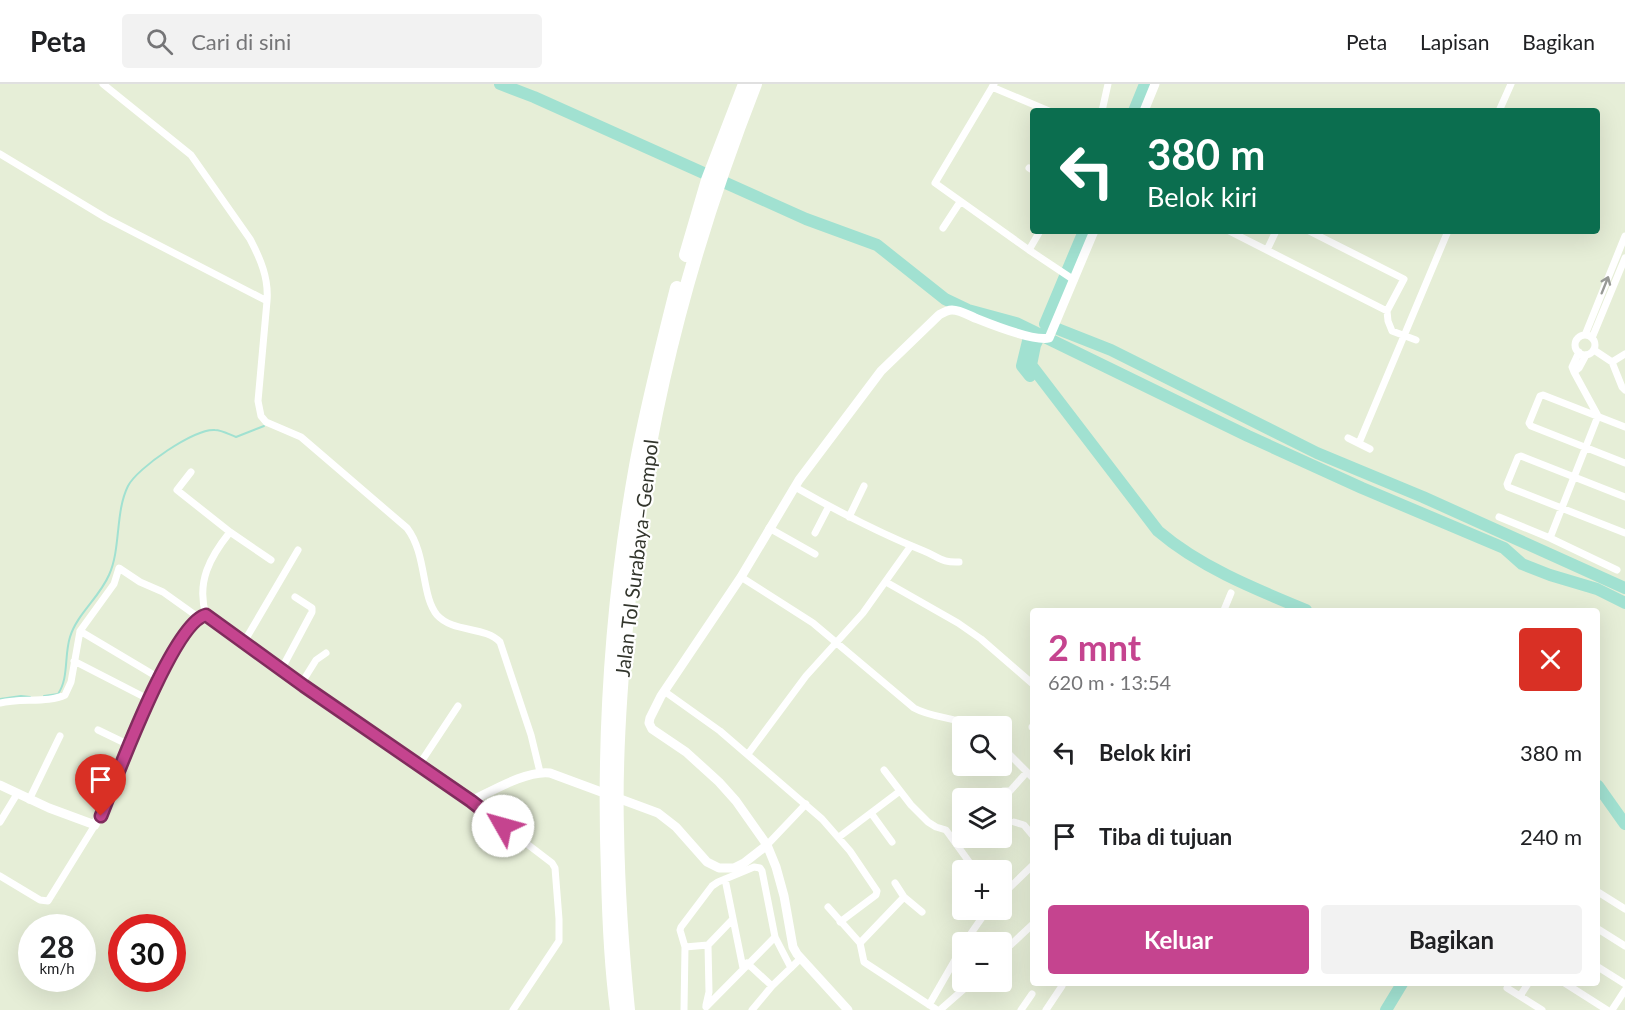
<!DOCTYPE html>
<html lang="id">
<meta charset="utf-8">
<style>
:root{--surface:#fff;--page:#f2f2f2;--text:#202124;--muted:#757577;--line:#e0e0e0;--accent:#c5448f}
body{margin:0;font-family:Lato,sans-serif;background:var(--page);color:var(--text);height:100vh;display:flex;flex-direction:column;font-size:22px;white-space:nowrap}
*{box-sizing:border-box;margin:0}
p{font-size:20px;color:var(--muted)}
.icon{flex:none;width:33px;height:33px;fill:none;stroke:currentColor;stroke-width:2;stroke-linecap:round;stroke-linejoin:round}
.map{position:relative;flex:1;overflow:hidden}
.sheet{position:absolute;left:1030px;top:524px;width:570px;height:378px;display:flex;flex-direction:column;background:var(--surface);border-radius:6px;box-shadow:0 6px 24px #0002}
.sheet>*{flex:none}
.banner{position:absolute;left:1030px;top:24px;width:570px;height:126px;border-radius:6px;box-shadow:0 6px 24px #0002;background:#0b6e4f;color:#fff;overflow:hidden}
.controls{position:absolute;left:952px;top:632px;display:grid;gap:12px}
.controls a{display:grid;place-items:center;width:60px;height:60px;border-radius:6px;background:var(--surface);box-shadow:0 6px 24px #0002;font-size:30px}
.speed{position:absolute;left:18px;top:830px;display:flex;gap:12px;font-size:30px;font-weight:700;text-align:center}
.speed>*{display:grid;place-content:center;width:78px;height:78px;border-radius:50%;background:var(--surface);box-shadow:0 6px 24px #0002;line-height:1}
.speed small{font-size:15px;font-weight:400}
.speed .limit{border:9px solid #d22;background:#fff;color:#111}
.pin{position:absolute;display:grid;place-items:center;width:51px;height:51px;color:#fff;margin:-62px -26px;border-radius:50% 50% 50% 0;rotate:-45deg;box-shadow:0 0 6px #0007}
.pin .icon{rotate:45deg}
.me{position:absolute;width:66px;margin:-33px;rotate:308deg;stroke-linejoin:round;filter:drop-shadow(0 0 4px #0008)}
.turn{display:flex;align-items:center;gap:21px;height:126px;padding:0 18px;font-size:27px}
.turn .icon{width:78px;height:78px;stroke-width:2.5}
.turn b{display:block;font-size:42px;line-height:51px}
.round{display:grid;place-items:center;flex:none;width:63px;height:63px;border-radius:6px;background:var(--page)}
.overview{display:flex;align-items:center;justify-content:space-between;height:102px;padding:0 18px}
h1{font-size:36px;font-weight:700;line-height:45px;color:var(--accent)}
.action{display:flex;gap:12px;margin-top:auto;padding:12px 18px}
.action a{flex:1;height:69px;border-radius:6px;background:var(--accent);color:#fff;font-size:24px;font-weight:700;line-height:69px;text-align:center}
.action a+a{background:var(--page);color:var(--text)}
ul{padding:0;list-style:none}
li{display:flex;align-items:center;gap:18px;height:84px;padding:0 18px}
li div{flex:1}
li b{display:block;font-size:22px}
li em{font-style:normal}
header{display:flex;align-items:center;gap:36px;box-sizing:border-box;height:84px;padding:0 30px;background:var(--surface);border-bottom:2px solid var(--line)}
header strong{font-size:28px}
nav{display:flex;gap:33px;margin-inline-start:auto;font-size:21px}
.search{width:420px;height:54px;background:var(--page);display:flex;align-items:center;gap:15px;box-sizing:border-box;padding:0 21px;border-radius:6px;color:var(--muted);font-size:22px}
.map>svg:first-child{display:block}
</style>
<header>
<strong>Peta</strong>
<div class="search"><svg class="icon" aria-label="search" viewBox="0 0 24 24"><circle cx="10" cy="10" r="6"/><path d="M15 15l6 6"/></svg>Cari di sini</div>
<nav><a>Peta</a><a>Lapisan</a><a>Bagikan</a></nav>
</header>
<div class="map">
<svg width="1625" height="926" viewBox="0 0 1625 926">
<rect width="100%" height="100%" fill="#e6eed7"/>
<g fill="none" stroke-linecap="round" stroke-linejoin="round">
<!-- stream -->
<path stroke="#a1e1d1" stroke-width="2" d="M44,612l14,-2c11,-16 6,-38 12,-57 7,-23 29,-39 39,-62 12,-26 6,-63 19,-89 9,-18 67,-58 87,-56 7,0 15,5 21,7l28,-11
M0,615l21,-3 9,1"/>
<!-- river -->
<path stroke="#a1e1d1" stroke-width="12" d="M500,0l34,13 272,122 71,26 68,54 23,11 48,13 232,113 114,52 142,60 18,16 28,11 47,14 28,14
M1134,27l11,-27
M1084,147l-39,93 66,26 206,103 106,44 202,91
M1036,249l4,2 -5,10 -4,20 127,166c42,36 97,58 148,79
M1029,253l-7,29 8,10
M1598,702l27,38
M1386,926l17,-28"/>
<!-- minor -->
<path stroke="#fff" stroke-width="7" d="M103,0l88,71 59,84c10,19 19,39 17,62
M994,0l-59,99 94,67
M992,3l57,24
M1102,27l6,-27
M1499,27l12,-27
M0,70l106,64 161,83 -9,100 3,15 5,6 35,15 106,91c20,26 14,68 30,87 16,18 48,11 63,27l31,93 9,37
M1029,84l5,3
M943,144l17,-26
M1040,147l-11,19 45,30
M1229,147l158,80 17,-32 -95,-48
M1267,166l9,-19
M1387,227l1,10 4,10 24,9
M1585,251l40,-99
M1575 261a10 10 0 1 1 20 0a10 10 0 1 1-20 0Z
M1592,254l33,-80
M1594,266l18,12 10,25 3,3
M1579,268l-7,15 2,5 5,-4 7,-13
M1612,278l13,-8
M1625,343l-82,-32 -3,1 -11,27 2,3 94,37
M1348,354l22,11
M1359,359l89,-212
M191,388l-14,18 53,42c-20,25 -34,50 -24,83
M795,403c42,24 84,46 129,64 15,6 18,12 35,11
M1625,413l-104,-41 -3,1 -11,27 1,3 117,46
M849,433l15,-31
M1499,433l51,21 67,32
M769,444l46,26
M230,448l41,28
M815,449l14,-27
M1550,454l48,-122 -24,-44
M741,493l72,46 101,85c18,10 40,9 58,18
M886,498l72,41 23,16 53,46
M1224,526l7,-17
M80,547l79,47
M244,558l54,-92
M74,577l74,38
M281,586l31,-58v-4l-17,-11
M301,600l15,-24 10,-7
M664,607l56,40 102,88 28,32 27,40 -1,4 -36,27
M0,619c20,-5 49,0 65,-8l6,-13 9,-51 34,-47 5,-16 21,14 23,10 35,25
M1032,643h2
M98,646l31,15
M1002,663l32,32
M748,670l58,-78 57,-63 47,-66
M419,681l39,-59
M884,686l27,35 17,17 8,5 10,3 29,40
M993,714l10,-7h7l17,-19
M29,716l31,-64
M471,717l81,62 3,5 4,51v22l-46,69
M871,729l21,29
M0,738l17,-28
M1014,738l10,3 10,12
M839,753l61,-46
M767,761l39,-41
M0,792l40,24 8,1 47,-76
M725,795l18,89
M895,799l9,14 18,15
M1598,808l27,17
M1002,811l32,-31
M828,823l32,36 4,19 73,48
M1598,845l27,17
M965,858l23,-33
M860,859l44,-46
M685,863l23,-2 24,-25
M1002,869l32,-30
M747,879l25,23
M1598,883l27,17
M1563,898l44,28
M1507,904l35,22
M1520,912l9,-14
M706,921l3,-13 -1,-47
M929,921l34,-59
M706,923l69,-70
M684,926l1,-63 -5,-17 1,-3 31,-41 6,-4 36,-15 6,1 2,3 13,66 16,31
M752,926l20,-24 29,-28
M940,926l33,-29
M1021,926l11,-16
M1046,926l16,-24
M1612,926l13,-20"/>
<!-- tertiary -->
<path stroke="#fff" stroke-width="9" d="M1144,27l11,-27
M0,701l49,23 46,17 53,-126 12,-24 19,-33 19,-25 8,-2 98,71 167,115c21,-10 56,-31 79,-28l108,40 18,14 31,35 12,6h15l10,-5 23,-18
M848,926l-51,-56 -4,-7 -9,-51 -8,-29 -9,-22 -31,-44 -17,-19 -33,-30 -34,-23 -3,-6 1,-5 11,-22 80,-119 58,-97 82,-109 58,-56c5,-3 8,-5 13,-5 8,0 16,5 23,8 15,6 59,24 74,20l45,-107"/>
<!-- motorway -->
<path stroke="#fff" stroke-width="14" d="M686,171l22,-75 37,-96
M617,926c-6,-45 -8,-91 -9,-136 -5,-136 4,-274 28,-408 11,-60 26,-119 41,-178
M628,926c-6,-60 -10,-120 -11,-180 -2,-71 3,-142 10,-213 4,-38 7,-76 13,-113 21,-144 62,-285 115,-420"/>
</g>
<!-- one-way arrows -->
<defs><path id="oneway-shaft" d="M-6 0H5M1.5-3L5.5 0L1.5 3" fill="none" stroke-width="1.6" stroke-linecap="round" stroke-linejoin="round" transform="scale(1.5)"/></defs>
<use stroke="#989a96" href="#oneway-shaft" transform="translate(1605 201) rotate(-68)"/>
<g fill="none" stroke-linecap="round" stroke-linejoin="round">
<defs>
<path id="route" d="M101,732c14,-35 72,-194 105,-201l98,71 167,115 32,25"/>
</defs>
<!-- route casing -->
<use href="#route" stroke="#802c5d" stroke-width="15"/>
<!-- route -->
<use href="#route" stroke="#c5448f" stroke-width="10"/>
</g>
<g text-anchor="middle" stroke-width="4.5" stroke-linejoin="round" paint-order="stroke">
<!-- street labels -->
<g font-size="20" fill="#32352c" stroke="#fff">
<text transform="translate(637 474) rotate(-83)" y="7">Jalan Tol Surabaya–Gempol</text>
</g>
</g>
</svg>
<div class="controls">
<a><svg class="icon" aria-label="search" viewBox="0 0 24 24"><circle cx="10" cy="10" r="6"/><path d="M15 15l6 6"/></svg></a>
<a><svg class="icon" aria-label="layers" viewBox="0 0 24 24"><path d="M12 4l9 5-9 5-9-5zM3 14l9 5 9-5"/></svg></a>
<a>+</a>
<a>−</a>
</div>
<div class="speed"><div>28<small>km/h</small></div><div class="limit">30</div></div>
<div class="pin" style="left:101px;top:732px;background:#d93025"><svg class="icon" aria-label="arrive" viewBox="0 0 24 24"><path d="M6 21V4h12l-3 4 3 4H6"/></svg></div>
<svg class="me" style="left:503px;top:742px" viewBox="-20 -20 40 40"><circle r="19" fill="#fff"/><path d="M0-13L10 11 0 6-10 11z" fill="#c5448f"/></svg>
<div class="banner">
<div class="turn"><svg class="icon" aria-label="left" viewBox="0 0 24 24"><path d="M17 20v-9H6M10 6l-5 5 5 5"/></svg><div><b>380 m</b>Belok kiri</div></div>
</div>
<section class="sheet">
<div class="overview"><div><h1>2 mnt</h1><p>620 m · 13:54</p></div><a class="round" style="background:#d93025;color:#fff"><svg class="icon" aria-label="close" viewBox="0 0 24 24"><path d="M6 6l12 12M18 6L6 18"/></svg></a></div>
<ul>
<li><svg class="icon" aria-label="left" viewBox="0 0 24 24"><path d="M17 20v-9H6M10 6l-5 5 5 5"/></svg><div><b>Belok kiri</b></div><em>380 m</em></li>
<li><svg class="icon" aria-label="arrive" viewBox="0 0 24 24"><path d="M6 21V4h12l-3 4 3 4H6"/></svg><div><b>Tiba di tujuan</b></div><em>240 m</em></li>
</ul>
<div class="action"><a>Keluar</a><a>Bagikan</a></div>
</section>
</div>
